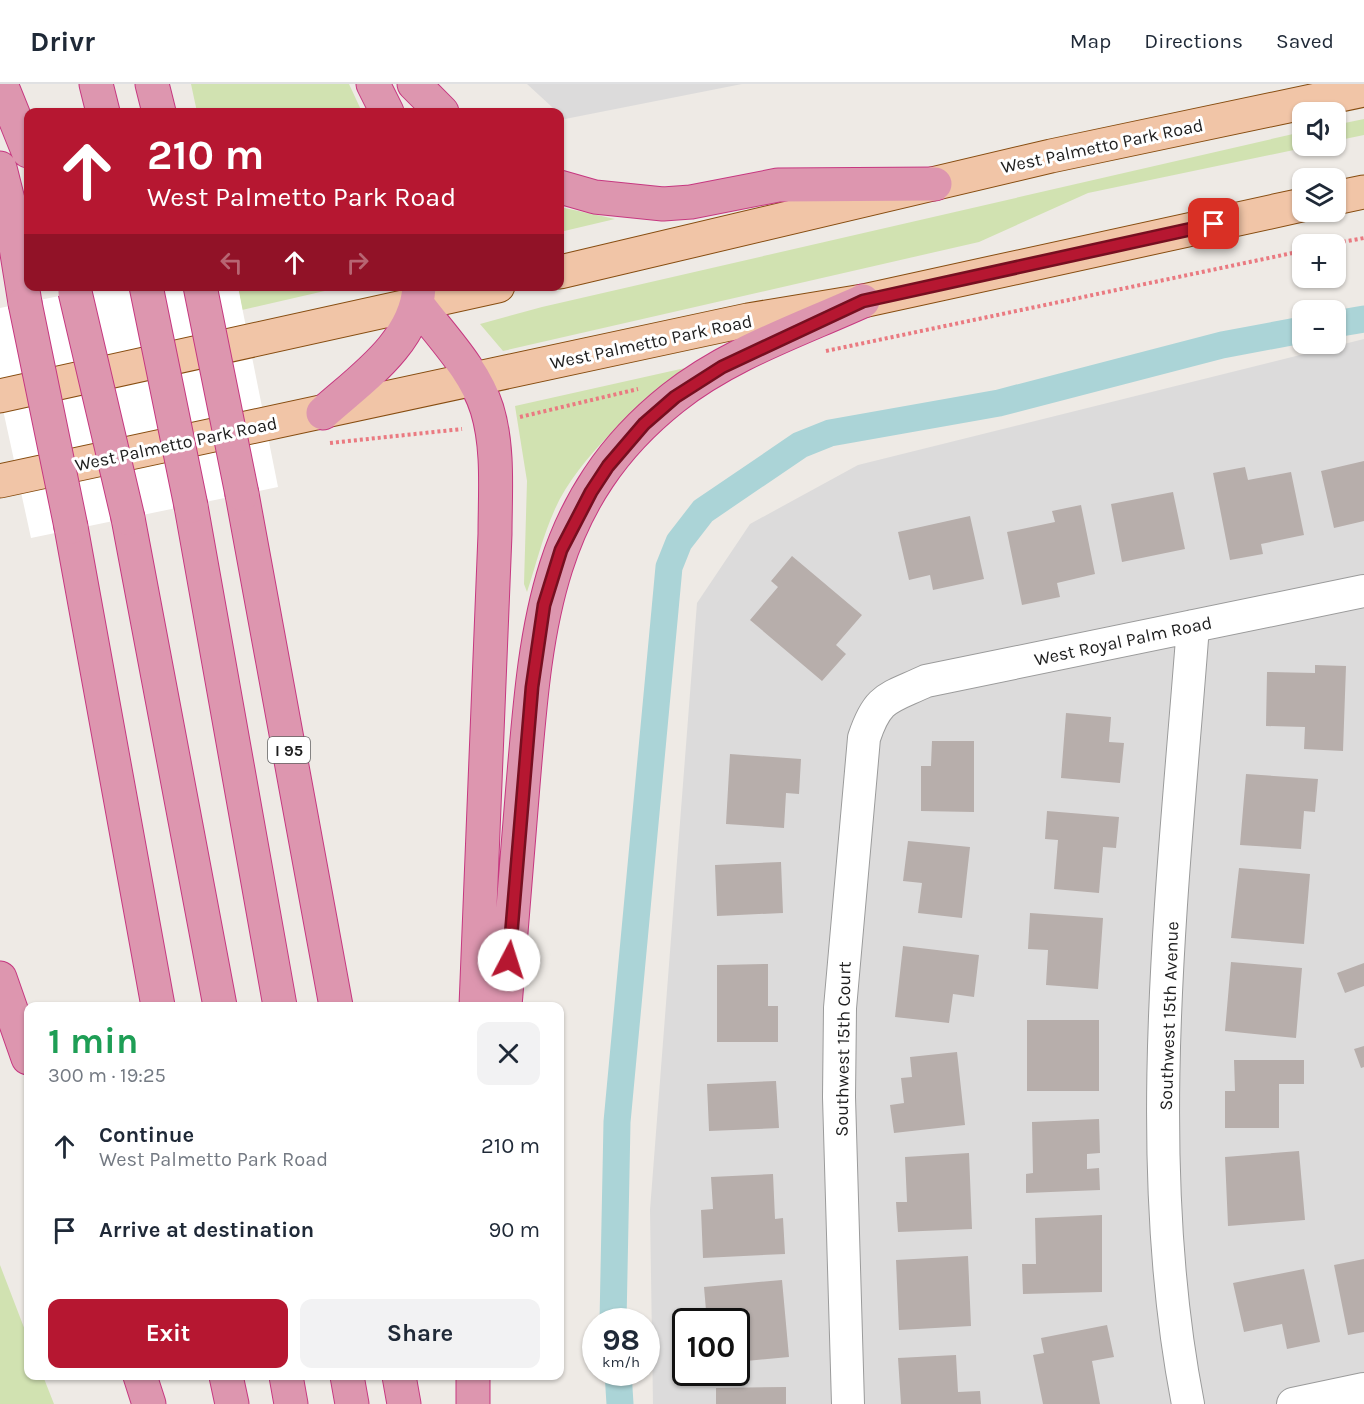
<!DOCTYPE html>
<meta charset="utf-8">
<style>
:root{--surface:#fff;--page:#f2f2f3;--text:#1f2937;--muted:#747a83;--line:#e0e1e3;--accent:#b61731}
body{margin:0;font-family:Karla,sans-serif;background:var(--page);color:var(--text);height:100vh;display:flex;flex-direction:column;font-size:22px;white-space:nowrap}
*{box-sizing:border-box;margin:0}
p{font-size:20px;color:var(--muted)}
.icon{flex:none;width:33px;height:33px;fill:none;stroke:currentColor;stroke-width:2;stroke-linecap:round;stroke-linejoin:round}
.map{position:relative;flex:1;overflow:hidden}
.drawer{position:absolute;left:24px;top:918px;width:540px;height:378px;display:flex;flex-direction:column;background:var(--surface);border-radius:12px;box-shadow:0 2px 4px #0004}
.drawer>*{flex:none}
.banner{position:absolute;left:24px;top:24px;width:540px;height:183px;border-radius:12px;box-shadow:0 2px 4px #0004;background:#b61731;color:#fff;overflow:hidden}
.tools{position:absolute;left:1292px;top:18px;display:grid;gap:12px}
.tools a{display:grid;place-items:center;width:54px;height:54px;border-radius:12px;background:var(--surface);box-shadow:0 2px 4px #0004;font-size:30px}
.speed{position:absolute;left:582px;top:1224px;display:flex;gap:12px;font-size:30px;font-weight:700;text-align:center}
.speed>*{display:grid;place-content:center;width:78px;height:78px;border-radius:50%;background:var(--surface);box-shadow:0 2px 4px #0004;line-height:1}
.speed small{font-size:15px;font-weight:400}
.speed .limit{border:3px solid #111;border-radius:9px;background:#fff;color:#111}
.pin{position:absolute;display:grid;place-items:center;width:51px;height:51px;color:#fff;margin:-26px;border-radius:12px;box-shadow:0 3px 9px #0006}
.me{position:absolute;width:66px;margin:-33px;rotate:5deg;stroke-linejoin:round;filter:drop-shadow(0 0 4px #0008)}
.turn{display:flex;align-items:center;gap:21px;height:126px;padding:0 24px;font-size:27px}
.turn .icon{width:78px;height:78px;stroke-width:2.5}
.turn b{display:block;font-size:42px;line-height:51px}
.lanes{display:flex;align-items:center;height:57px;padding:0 24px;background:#0003;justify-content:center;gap:30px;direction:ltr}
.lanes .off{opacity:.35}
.round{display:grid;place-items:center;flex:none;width:63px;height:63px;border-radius:12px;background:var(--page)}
.headline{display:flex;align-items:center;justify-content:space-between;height:102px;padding:0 24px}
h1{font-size:36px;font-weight:700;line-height:45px;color:#1e9e55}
.button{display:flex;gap:12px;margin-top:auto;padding:12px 24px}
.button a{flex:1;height:69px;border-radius:12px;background:var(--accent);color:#fff;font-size:24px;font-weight:700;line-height:69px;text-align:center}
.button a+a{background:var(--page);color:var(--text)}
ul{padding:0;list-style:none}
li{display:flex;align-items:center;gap:18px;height:84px;padding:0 24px}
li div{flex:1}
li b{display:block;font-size:22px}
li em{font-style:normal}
header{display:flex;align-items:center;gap:36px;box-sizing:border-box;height:84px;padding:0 30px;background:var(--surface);border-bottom:2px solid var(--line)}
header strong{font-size:28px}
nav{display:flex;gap:33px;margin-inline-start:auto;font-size:21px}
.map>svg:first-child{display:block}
</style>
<header>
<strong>Drivr</strong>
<nav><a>Map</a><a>Directions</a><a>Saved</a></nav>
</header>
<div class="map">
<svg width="1364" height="1320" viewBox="0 0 1364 1320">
<rect width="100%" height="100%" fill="#eeeae5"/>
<!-- residential -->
<path fill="#dcdbdb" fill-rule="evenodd" d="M527,0h215l-177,35z
M1364,255v1065h-711l-3,-194 47,-607 53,-79 108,-59zM686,1238h50v50h-50z"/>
<!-- grass -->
<path fill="#d1e2b1" d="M191,0h158l13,28h-165z
M1364,35v16l-29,6v-16z
M1302,48v14h11l-225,47 -109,49 -476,109 -23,-27 62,-17z
M560,123l55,12 -55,13z
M238,202h104v1l-100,23z
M685,284c-44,35 -107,89 -130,141 -12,26 -19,56 -28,83l-3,-8 3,-103 -12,-75z
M0,1181l28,73v38h15l11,28h-54z"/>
<!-- pier -->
<path fill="#fff" d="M104,203h134l40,200 -247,51 -31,-142v-88z"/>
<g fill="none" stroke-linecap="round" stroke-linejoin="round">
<!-- canal -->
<path stroke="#abd4d7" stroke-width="27" d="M1335,240l29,-5
M613,1238l4,-200 48,-512 4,-43 10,-25 24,-31 97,-66 30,-12 169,-30 223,-58 80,-15
M618,1288l2,32"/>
</g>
<!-- building -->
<path fill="#b7aeab" d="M1364,377v60l-30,7 -13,-57z
M1245,383l3,13 43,-8 13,63 -43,9 2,10 -33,6 -17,-87z
M1173,408l12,57 -63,13 -11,-58z
M1081,421l14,69 -38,9 3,14 -38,8 -15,-73 48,-10 -3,-11z
M970,432l14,63 -51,11 -3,-15 -21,5 -11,-48z
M792,472l70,59 -26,30 10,9 -24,27 -72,-61 28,-33 -7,-6z
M1315,581l31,1 -3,85 -39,-2 1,-22 -39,-1 1,-54 48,1z
M1066,629l45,4 -2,25 15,1 -4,40 -59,-5z
M932,657h42v71l-53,-1v-45h10z
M730,670l71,5 -2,35 -13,-1 -2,35 -58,-4z
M1246,690l72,5 -3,33 -11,-1 -3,38 -61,-4z
M1047,727l72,6 -3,31 -13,-1 -4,46 -45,-4 4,-49 -13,-1z
M908,757l62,6 -8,71 -44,-5 4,-30 -19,-2z
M781,778l2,51 -66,3 -2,-51z
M1239,784l71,6 -6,70 -73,-6z
M1030,829l73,5 -5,71 -52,-4 2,-35 -20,-1z
M903,862l76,9 -5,42 -21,-3 -4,29 -54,-6z
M1231,878l71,6 -6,70 -71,-7z
M1364,879v23l-19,7 -8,-20z
M768,880v42h10v36h-61v-77z
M1027,936h72v71h-72z
M1364,962v21l-3,1 -7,-19z
M957,968l8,73 -71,8 -4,-28 14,-2 -3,-25 11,-1 -2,-20z
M1234,976h70v24h-25v44h-54v-37h10z
M776,997l3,47 -70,3 -2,-47z
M1099,1035l1,34 -13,1v15l12,-1 1,22 -74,3v-19l7,-1 -1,-51z
M1299,1067l6,69 -77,6 -3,-69z
M969,1069l3,76 -74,3 -2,-30h11l-2,-45z
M773,1090l2,45 8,-1 2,36 -82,4 -2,-48 12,-1 -2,-32z
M1102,1131v77l-79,2 -1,-30h14l-1,-46z
M968,1172l3,70 -72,4 -3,-70z
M1364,1175v73l-16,3 -14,-70z
M1304,1185l16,73 -33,7 -5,-25 -38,8 -11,-49z
M782,1196l7,77 -53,5v-40h-29l-3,-35z
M1107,1241l7,32 -22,4 8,43h-57l-10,-49 11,-2 -3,-15z
M956,1271l2,37 22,-1 1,13h-80l-3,-46z
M786,1303v17h-70v-16z"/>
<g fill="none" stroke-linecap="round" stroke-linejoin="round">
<defs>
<path id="street" d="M848,1320l-9,-307 1,-89 24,-270c14,-42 24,-39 62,-57l438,-90
M1188,1320c-49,-250 -14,-525 5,-778
M1293,1320l71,-15"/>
<path id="primary" d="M1335,114l29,-6
M560,188l491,-116 313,-66
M0,312l498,-110
M0,397l748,-161 115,-19 439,-96"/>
<path id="highway" d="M1,0l27,67
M96,0l7,28
M152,0l7,28
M373,0l14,28
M414,0l28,28
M0,84l9,36 16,99
M560,103l35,10 68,7 28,-2 87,-17 157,-1
M418,221c24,32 57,65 69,104 12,39 8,85 8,125l-19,472
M323,329c38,-34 93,-71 96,-126
M242,410l94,512
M191,422l89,500
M128,434l92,488
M71,443l87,479
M0,894l28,80
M505,922c6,-73 12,-147 18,-221 13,-152 20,-284 150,-387 55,-44 126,-68 190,-97
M140,1292l9,28
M226,1292l6,28
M286,1292l5,28
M347,1292l5,28
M399,1292l5,28
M473,1320v-28"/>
</defs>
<!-- street casing -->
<use href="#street" stroke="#9b9b9b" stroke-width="34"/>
<!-- primary casing -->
<use href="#primary" stroke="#874d11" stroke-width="35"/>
<!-- highway casing -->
<use href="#highway" stroke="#c63880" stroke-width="35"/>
<!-- path -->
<path stroke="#ea7a81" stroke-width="4" stroke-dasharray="3 3" stroke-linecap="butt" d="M1331,160l33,-6
M826,267l476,-100
M520,333l118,-28
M330,359l132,-14"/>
<!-- street -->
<use href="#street" stroke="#fff" stroke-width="32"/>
<!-- primary -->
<use href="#primary" stroke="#f1c5a7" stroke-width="33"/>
<!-- highway -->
<use href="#highway" stroke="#dd96af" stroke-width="33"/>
<defs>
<path id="highway-bridge" d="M146,202l45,220
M200,202l42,208
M75,208l53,226
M25,219l46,224"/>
</defs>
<!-- highway-bridge casing -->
<use href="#highway-bridge" stroke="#c63880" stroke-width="35" stroke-linecap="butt"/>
<!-- highway-bridge -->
<use href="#highway-bridge" stroke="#dd96af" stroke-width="33"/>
</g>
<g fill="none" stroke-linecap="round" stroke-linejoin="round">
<defs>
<path id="route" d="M509,876l23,-273 12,-82 17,-55 30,-58 17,-26 36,-42 31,-27 47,-30 141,-66 351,-77"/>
</defs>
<!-- route casing -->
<use href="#route" stroke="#760f20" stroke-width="15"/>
<!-- route -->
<use href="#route" stroke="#b61731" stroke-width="10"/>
</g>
<g text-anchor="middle" stroke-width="6" stroke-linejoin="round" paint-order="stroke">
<!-- shield labels -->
<rect fill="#fff" stroke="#626262" stroke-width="1.5" x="268" y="653" width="42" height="26" rx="4.5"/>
<g font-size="16" font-weight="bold" fill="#1e1e1e">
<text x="289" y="672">I 95</text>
</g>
<!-- street labels -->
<g font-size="18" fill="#1e1e1e" stroke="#fff">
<text transform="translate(1102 62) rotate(-12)" y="6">West Palmetto Park Road</text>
<text transform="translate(651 258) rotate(-12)" y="6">West Palmetto Park Road</text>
<text transform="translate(176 360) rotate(-12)" y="6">West Palmetto Park Road</text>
<text transform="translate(1123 557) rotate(-12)" y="6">West Royal Palm Road</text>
<text transform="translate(1169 932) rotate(-88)" y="6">Southwest 15th Avenue</text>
<text transform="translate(843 965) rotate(-89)" y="6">Southwest 15th Court</text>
</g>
</g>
</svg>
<div class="tools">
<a><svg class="icon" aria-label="sound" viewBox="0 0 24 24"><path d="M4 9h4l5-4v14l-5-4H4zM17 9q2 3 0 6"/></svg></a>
<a><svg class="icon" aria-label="layers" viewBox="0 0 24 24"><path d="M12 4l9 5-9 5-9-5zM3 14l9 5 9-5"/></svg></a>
<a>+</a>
<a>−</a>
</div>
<div class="speed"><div>98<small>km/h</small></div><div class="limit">100</div></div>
<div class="pin" style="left:1214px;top:140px;background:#d93025"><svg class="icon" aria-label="arrive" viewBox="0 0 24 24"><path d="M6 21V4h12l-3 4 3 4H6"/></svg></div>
<svg class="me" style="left:509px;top:876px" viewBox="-20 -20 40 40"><circle r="19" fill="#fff"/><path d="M0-13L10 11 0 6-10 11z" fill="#b61731"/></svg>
<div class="banner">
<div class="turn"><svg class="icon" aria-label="ahead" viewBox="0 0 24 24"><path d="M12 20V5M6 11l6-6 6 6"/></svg><div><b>210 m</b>West Palmetto Park Road</div></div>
<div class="lanes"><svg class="icon off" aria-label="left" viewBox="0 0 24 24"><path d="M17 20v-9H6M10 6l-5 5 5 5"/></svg><svg class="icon" aria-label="ahead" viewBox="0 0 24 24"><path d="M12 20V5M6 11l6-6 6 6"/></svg><svg class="icon off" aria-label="right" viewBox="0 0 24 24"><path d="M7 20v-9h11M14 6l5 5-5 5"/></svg></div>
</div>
<section class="drawer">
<div class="headline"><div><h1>1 min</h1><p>300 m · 19:25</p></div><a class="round"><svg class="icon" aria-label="close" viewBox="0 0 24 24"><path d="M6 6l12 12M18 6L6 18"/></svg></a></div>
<ul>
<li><svg class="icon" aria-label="ahead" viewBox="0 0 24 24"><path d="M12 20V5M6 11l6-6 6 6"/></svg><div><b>Continue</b><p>West Palmetto Park Road</p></div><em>210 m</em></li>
<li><svg class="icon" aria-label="arrive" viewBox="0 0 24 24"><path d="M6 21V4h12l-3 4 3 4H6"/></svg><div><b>Arrive at destination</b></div><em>90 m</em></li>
</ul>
<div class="button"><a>Exit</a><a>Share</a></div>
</section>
</div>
